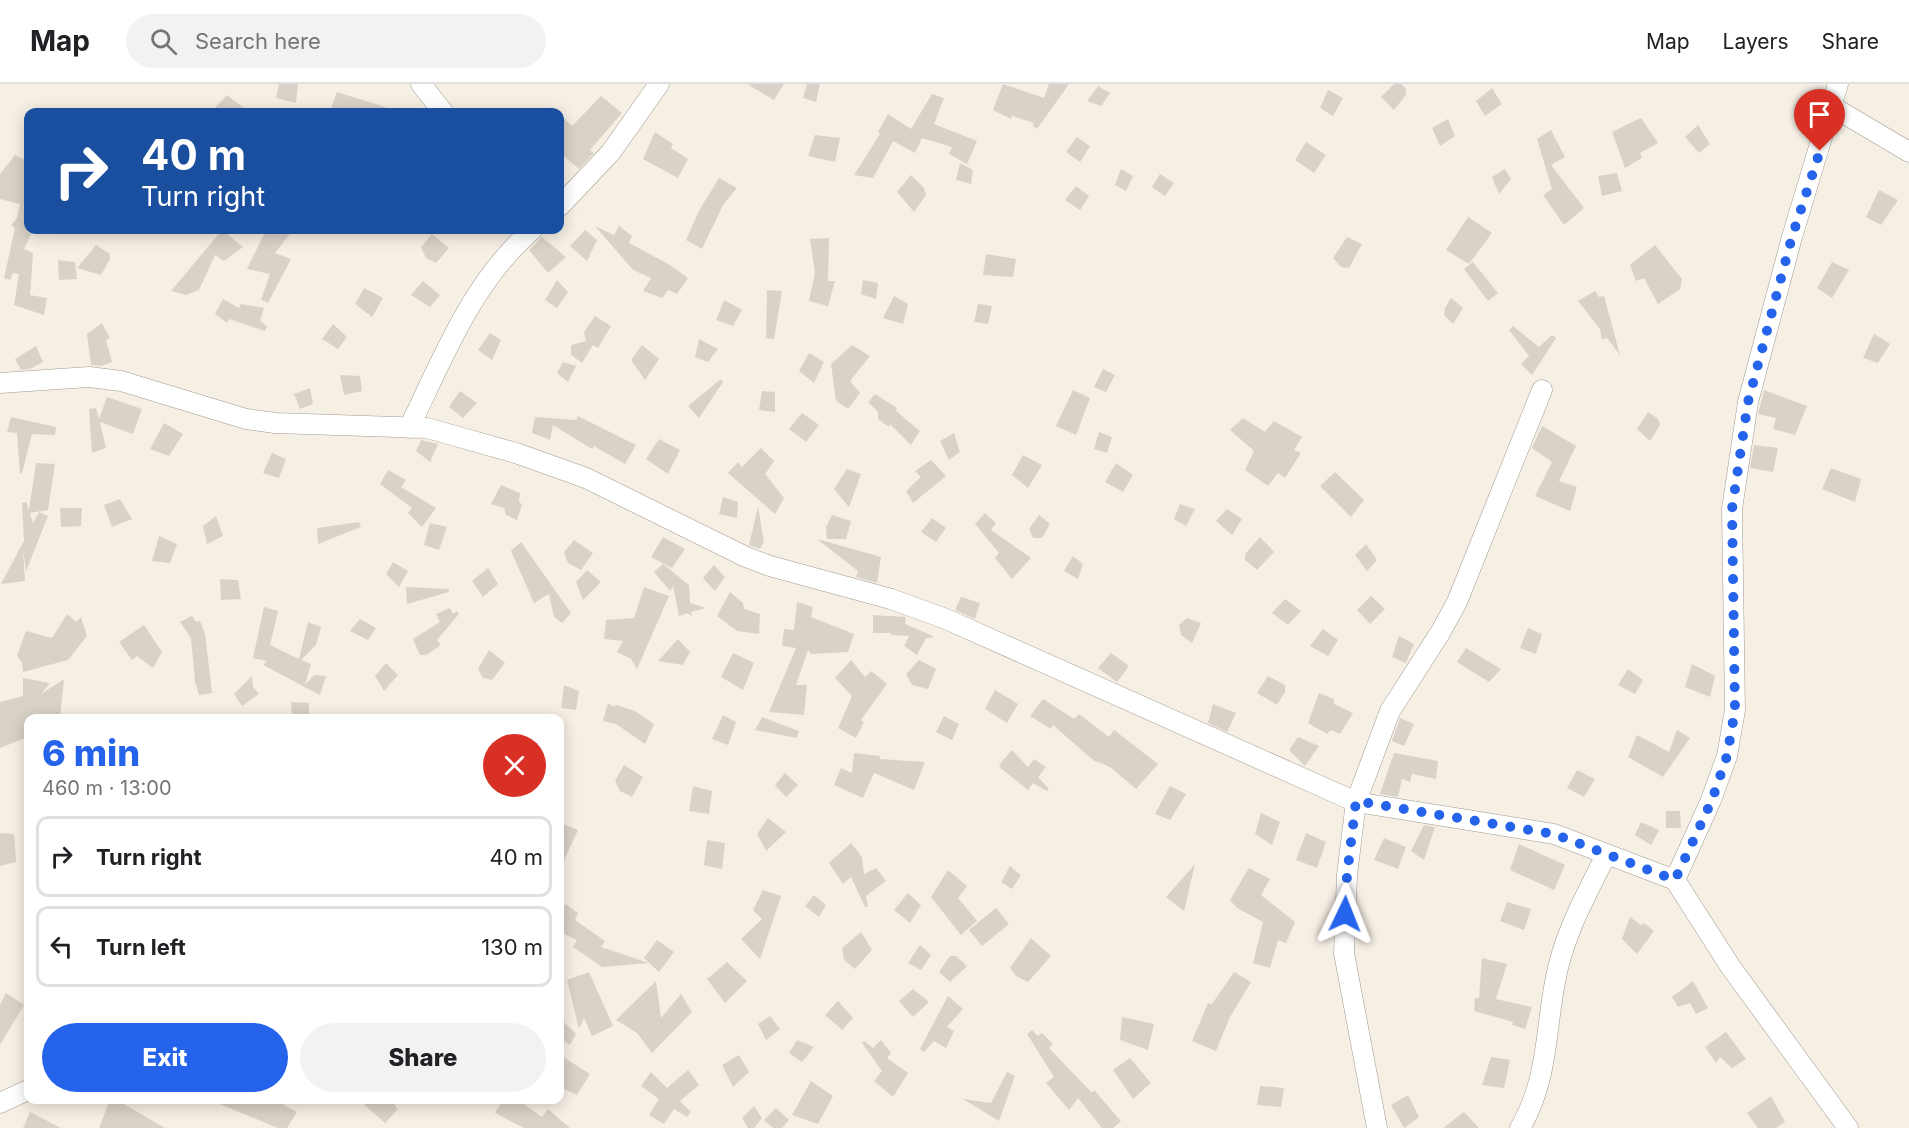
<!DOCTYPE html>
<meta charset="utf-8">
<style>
:root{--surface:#fff;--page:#f2f2f2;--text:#202124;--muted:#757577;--line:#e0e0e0;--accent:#2563eb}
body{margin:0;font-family:Inter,sans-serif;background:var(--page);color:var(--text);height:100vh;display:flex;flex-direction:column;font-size:22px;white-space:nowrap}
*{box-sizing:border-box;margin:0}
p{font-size:20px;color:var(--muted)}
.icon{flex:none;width:33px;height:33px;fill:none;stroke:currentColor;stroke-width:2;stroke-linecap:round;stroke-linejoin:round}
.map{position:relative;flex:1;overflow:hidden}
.drawer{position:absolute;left:24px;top:630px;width:540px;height:390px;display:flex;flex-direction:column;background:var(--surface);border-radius:12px;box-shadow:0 3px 15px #0003}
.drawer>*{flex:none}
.guide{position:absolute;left:24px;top:24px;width:540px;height:126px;border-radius:12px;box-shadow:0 3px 15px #0003;background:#1a4fa0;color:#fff;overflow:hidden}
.pin{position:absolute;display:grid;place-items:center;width:51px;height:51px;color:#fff;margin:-62px -26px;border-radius:50% 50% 50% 0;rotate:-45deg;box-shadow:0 0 6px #0007}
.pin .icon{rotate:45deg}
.me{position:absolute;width:66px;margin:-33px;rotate:2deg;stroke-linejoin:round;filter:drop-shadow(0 0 4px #0008)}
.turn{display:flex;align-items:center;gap:21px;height:126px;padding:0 18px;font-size:27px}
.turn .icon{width:78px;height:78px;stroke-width:2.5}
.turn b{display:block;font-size:42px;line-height:51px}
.round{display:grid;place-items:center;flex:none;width:63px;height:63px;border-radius:32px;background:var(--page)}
.headline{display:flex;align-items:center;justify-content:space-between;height:102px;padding:0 18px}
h1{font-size:36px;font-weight:800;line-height:45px;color:var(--accent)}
.action{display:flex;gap:12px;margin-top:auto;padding:12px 18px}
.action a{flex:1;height:69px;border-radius:36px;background:var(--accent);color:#fff;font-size:24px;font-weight:800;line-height:69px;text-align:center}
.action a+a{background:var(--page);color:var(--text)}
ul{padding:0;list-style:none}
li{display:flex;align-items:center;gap:18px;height:81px;margin:0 12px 9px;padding:0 6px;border:3px solid var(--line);border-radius:12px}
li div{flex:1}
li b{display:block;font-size:22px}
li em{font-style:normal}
header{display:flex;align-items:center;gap:36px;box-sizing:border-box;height:84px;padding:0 30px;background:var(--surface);border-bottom:2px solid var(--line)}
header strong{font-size:28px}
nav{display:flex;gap:33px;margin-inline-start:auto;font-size:21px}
.search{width:420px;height:54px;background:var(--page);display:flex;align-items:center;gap:15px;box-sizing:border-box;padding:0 21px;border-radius:33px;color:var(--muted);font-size:22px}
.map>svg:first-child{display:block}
</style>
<header>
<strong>Map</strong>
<div class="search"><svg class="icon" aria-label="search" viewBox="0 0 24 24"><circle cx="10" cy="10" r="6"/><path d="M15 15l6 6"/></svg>Search here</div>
<nav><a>Map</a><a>Layers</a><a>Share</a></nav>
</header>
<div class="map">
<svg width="1909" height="1044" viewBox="0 0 1909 1044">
<rect width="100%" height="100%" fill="#f6efe4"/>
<!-- building -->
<path fill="#d9d2c8" d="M279,0h19l-2,19 -20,-5z
M747,0h37l-10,16z
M807,0h13l-4,18 -13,-4z
M1003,0l41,14 5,-14h20l-32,45 -4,-3 1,-3 -22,-7 -1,3 -18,-9z
M1394,0h7l5,5v6l-12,15 -13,-13z
M1098,2l12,7 -9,13 -14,-5z
M1492,4l10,16 -17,12 -9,-15z
M1328,6l15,8 -10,18 -13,-8z
M337,8l54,17v3h-61z
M932,10l12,4 -10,26 43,17 -10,23 -18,-10 3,-7 -30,-9 -7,15 -22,-12 -20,37 -19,-3 26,-41 -2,-2 10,-18 23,15z
M227,11l22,17h-38z
M601,12l21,17 -32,37 4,3 -15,16 -19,-16v-38l12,11z
M1641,34l17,25 -18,10 2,5 -17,10 -13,-36z
M1448,35l7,17 -15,10 -8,-18z
M1698,41l12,19 -11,9 -14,-16z
M1551,46l14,27 -14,8 33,43 -20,17 -21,-30 9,-6 -15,-50z
M655,48l18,12 -2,4 17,11 -10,19 -35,-19z
M815,51l25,3 -5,24 -27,-6z
M1077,53l13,9 -10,16 -14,-10z
M1306,58l20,13 -12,18 -19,-13z
M15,71l13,7v68h5l-9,19 9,4 -3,42 17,3 -3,17 -30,-10 5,-31 -6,-1 -3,7 -6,-2 11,-50 -4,-3 6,-7 3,-14 -20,-5v-25z
M960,79l13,7 -2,14 -15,-4z
M1121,85l12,7 -7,15 -11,-6z
M1505,85l6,10 -12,15 -7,-17z
M1617,89l5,18 -20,5 -4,-20z
M1160,90l14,9 -9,13 -13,-9z
M911,91l13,13 2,7 -12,17 -17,-20z
M719,94l18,10 -14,17 -21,44 -16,-9 14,-31z
M1076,102l13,10 -9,14 -15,-10z
M1879,106l19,10 -17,25 -15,-8z
M1468,133l24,16 -23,31 -23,-14z
M595,142l19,9 5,-9 13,10 -3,7 41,22 18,13 -11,16 -9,-4 -6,8 -19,-7 8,-13 -18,-8z
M222,146l21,17 -19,14 -9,-6 -16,35 -13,5 -15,-4z
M266,146h27l-18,23 16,6 -23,44 -7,-3 9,-26 -23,-5z
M585,146l12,10 -10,21 -17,-15z
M432,150l17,14 -13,15 -10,-5 -5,-11z
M542,153l24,20 -18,16 -19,-23z
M1347,153l15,7 -13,24 -8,-1 -8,-9z
M829,154l-1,43h7l-7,25 -19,-5 6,-28 -5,-34z
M96,161l14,9v5l-9,16 -24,-7z
M1655,161l27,34 -2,10 -22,15 -14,-26 -8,3 -6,-16z
M986,170l30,5 -3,18 -30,-2z
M58,176l17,2 2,17 -18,1z
M1473,178l25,31 -10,8 -24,-32z
M1832,178l17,8 -17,28 -15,-10z
M557,196l11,12 -11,16 -12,-8z
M863,196l15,3 -2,16 -15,-5z
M423,197l17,14 -10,12 -19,-12z
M364,204l19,10 -11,19 -17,-13z
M767,206l15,1 -8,48 -8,-1z
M1595,207l4,6 5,-1 16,59 -13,-17 -5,2 -2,-11 -22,-28z
M894,212l14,8 -5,20 -20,-6z
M1451,214l12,10 -10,16 -9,-9 1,-7z
M223,215l16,9 2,-4 23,4 -4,13 7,5 -2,5 -36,-12 -2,4 -12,-9z
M724,216l18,10 -9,16 -17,-6z
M978,220l14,2 -4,18 -14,-2z
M595,232l16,10 -13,22 -5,-3 -11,18 -11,-8v-10l15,-4 -2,-9z
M102,239l8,15 -4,2 6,22 -11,4 -10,-1 -4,-31z
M333,240l14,13 -9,12 -16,-10z
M1513,242l26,21 13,-12 4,3 -24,37 -11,-11 8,-8 -20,-26z
M490,249l11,7 -9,20 -14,-10z
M1874,250l16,10 -12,19 -15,-5z
M699,255l19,10 -10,13 -13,-5z
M642,261l17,14 -14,21 -14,-20z
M852,261l18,11 -20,25 10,12 -12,16 -12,-8 -5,-37z
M36,262l7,16 -13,7 -9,1 -6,-11z
M809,269l15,9 -10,21 -15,-12z
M563,278l13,4 -8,16 -11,-9z
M1103,285l12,6 -9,17 -12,-5z
M340,291l20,1 2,15 -18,4z
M721,295l2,3 -24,36 -11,-12z
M310,304l3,16 -13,5 -6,-15z
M1073,306l17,8 -14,37 -20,-9z
M1764,306l43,16 -12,29 -22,-6 3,-11 -18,-4z
M460,307l17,12 -14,15 -14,-11z
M762,307l13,1v20l-16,-2z
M875,310l22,14 -1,3 24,20 -9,14 -21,-21 -1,3 -11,-8v-7l-10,-10z
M107,313l35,12 -9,25 -33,-12 6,26 -14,5 -3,-44 7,-1 3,11z
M1648,328l10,7 2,6 -10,16 -13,-12z
M802,329l17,12 -13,17 -17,-13z
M578,332l58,29 -11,19 -31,-18 -2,3 -39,-24 -3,15 -18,-7 3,-16 41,3z
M11,333l45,10 -1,8 -23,-1 -10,39h-2l-3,-40 -10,-1z
M1243,334l22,14 9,-11 28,16 -8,13 7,3 -16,25 -7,-5 -10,13 -23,-16 9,-19 -24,-21z
M164,339l19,11 -14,22 -19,-7z
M1542,342l34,20 -17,35 18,6 -7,24 -35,-15 17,-34 -20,-14z
M1099,348l13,5 -5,16 -13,-4z
M954,349l6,19 -11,8 -9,-19z
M659,355l21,11 -12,24 -22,-15z
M421,356l17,4 -8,18 -14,-11z
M1754,361l24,3 -5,24 -23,-4z
M761,364l13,13 -9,13 19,24 -9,16 -47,-41 10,-11 4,5z
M272,369l14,6 -7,19 -16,-5z
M1023,371l19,10 -14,23 -16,-13z
M931,376l15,16 -33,27 -7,-12 15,-14 -6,-6z
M36,379l19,1 -7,46 -18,3 3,10 6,-11 9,4 -22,55 -3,-22 2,32 -24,3 23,-43 -2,-38 4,-1 3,8z
M1116,379l17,12 -10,17 -18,-10z
M1831,384l30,11 -6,23 -33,-13z
M847,385l14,5 -12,33 -15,-18z
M388,386l18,10 -5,7 35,21 -14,19 -14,-14 4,-5 -32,-24z
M1335,388l29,28 -13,17 -31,-31z
M501,401l19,8 -1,8 3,4 -5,15 -11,-5 -2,-7 -13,-4z
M723,413l15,5 -1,16 -18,-4z
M120,415l12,20 -20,8 -8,-22z
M1180,420l15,5 -9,17 -12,-7z
M758,423l6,35 -4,7 -11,-4z
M60,424h22l-1,18 -20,1z
M1227,425l15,10 -10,16 -16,-14z
M985,429l11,10 -5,7 40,28 -19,21 -17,-21 4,-5 -24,-29z
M832,431l19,6 -5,18h-19l-1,-12z
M1039,431l11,9 -8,14h-9l-4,-9z
M216,432l7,20 -16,8 -4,-18z
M932,434l14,10 -10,14 -15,-10z
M359,438l2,5 -43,17 -1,-16z
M430,439l17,4 -8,23 -15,-5z
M159,452l18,8 -7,19 -18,-2z
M663,453l22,12 -13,19 -21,-11z
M1260,453l14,15 -17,18 -12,-10v-6z
M817,455l64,18 -4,26 -21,-6 2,-6z
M574,456l19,13 -12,17 -13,-7 -4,-11z
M521,458l50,71 -9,10 -8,-6 -5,-23 -15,9 -23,-52z
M1366,460l11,16 -10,11 -12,-16z
M1073,472l10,8 -5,15 -14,-8z
M393,478l15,9 -9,16 -13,-13z
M663,480l26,21 1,18 16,5 -15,4 1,5 -4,-4 -9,3 -6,-30 -3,5 -16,-19z
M714,481l11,12 -10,14 -12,-13z
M488,484l10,16 -15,13 -11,-16z
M587,486l14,12 -18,18 -7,-18z
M220,495l18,1 3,19 -20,1z
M406,503l43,2v3l-42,12z
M644,503l25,9 -32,73 -6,-10 -14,-7 6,-11 -19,-2 2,-19 28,-2z
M730,508l13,11 1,6 16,5 -1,20 -22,-3 -20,-15z
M1371,512l14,13 -15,15 -13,-14z
M961,513l19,6 -5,16 -20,-9z
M1285,515l16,12 -13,14 -16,-12z
M797,518l16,5 -2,10 43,17 -6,18 -37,2 -3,-4 -12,35h11l-3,30 -35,-3 27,-64 -14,-2 2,-17 10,1z
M264,523l14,4 -8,34 29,14 9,-37 13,5 -5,18 -15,15 10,4 -6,21 9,-10 12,1 -6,19 -57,-30 4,-4 -14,-3z
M450,524l3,6 4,-3 2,3 -22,26 4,5 -15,10h-6l-7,-16 27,-17 -4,-8z
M67,530l9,8 5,-5 6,19 -19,24 -45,12 -1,-9 -5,-7 9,-25 26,7z
M873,531l33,2 -1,7 28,12 -1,2h-6l-9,17 -13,-9 5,-10 -18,-1v-2h-18z
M192,532l4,6 4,-1 5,13 7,59 -13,2 -4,-13 -4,-44 -11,-16z
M1187,534l14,5 -9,20 -11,-8 -2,-10z
M360,535l16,9 -8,12 -18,-9z
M144,541l18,27 -9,16 -16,-12 -5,4 -13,-18z
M1528,544l14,6 -6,20 -16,-6z
M1323,545l15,11 -10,16 -18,-10z
M1399,552l15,8 -8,19 -14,-6z
M678,555l12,13 -7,13 -25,-4z
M1466,564l35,21 -12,13 -32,-20z
M489,566l16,13 -13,17 -9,-2 -5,-9z
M733,569l21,10 -11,27 -22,-13z
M1111,569l18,13 -12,16 -19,-14z
M851,576l14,17 6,-6 16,13 -26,36 3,2 -8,16 -18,-10 14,-32 -17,-18z
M919,576l17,9 -8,20 -16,-4 -6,-11z
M386,579l12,12 -14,16 -9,-15z
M1692,580l23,12 -5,21 -25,-10z
M1628,585l15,11 -8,14 -17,-9z
M252,592l1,11 6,7 -17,12 -8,-12z
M1268,592l17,9v7l-8,13 -20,-12z
M23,594l27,5 -9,11 23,-15 -4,39h-32v19l-28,11v-46l23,-6z
M564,601l15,6 -3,19 -15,-2z
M995,606l23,14 -11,19 -22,-14z
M1319,609l15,6v5l19,9 -13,21 -9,-4 -4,4 -19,-11z
M1043,615l31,20 5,-5 30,23 5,-7 44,34 -22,25 -26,-22 -17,-7 -40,-35 -2,4 -21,-13z
M291,618l18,1v15h-17z
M608,619l6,4 2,-2 19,6 19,13 -9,20 -29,-20 -13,-3z
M1213,620l23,9 -9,19 -19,-9z
M723,631l13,7 -8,23 -16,-6z
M944,632l15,8 -7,16 -16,-8z
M762,633l37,14 -2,7 -42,-8z
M1400,634l14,6 -10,22 -12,-5z
M1677,646l13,8 -27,39 -35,-20 9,-22 32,17z
M1298,653l21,9 -14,20 -16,-16z
M1012,666l16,17 6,-8 12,8 -8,10 11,12 -2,2 -14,-8 -5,7 -29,-23h3l-3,-2z
M854,669l26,3v3l45,3 -11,28 -40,-17 -11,25 -29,-13 7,-17 11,5z
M1394,669l44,8 -2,18 -24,-5 -2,8 -8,-3 -4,18 -18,-3z
M624,681l19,12 -11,20 -12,-6 -5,-10z
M1577,686l18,9 -11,18 -17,-9z
M785,689l13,12 -12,12 -11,-12z
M693,702l19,5 -3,23 -20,-3z
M1170,702l16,8 -16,26 -15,-6z
M1666,727h14l1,17h-15z
M1261,729l19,9 -8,23 -17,-11z
M768,734l18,14 -20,19 -9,-17z
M1641,738l18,8 -8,15 -16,-10z
M560,739l18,7 -18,39z
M1424,741l11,2 -11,33 -13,-9z
M0,749l14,1 2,28 -16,4z
M1306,749l20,9 -9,26 -21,-8z
M1384,754l22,9 -8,22 -24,-9z
M707,756l18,3 -3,26 -18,-4z
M851,759l11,14 2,17 12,-6 10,13 -20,15 2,11h-3l-14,-30 -8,7 -14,-21z
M1519,760l46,21 -11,25 -44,-20z
M1195,780l-11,47 -18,-14z
M1010,782l11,9 -9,14 -11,-7z
M1249,784l21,11 -9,16 34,27 -9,21 -8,-3 -8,28 -17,-5 10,-41 -26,-14 -7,-8z
M948,786l19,16 -9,12 19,23 -16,14 -30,-38z
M763,806l18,6 -21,63 -19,-20 21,-20 -9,-9z
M908,809l13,12 -11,18 -16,-13z
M814,811l12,10 -7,12 -14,-11z
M1507,818l24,7 -7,21 -24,-9z
M566,820l12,9 -3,7 30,21 -4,6 48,16 -47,4 -29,-20 4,-7 -17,-8v-19z
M996,824l13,16 -27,22 -13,-16z
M1630,833l11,8 3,-2 10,8 -17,23 -15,-15z
M861,848l11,18 -17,19 -11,-9 -2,-12z
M1031,854l20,18 -23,26 -12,-6 -6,-8z
M657,856l17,12 -15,20 -15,-14z
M920,861l11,10 -10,15 -13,-7z
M950,872h6l11,10 -17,16 -11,-10z
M1482,874l25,6 -11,35 36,8 -7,22 -13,-4 1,-3 -39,-11 1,-13h4z
M727,878l20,19 -22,22 -18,-24z
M589,888l24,54 -21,10 -8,-18 -5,11 -12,-49z
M1234,888l17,10 -21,35 -14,34 -24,-10 16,-38 4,1z
M656,897l5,37 20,-24 11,18 -40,41 -15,-20 -21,-13z
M1693,897l15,27 -12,6 -6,-11 -12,4 -6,-10z
M913,905l16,13 -16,15 -14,-16z
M6,909l18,12 -24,40v-40z
M948,912l15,13 -16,18 7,4 -8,17 -12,-7 -10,11 -4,-3z
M838,917l15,17 -11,12 -17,-15z
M770,932l10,13 -14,11 -8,-16z
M1122,933l32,7 -6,26 -28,-10z
M560,934l16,16 -6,11 -10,-6z
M1032,946l6,6 4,-3 11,11 -4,4 43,45 2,-3 27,31 -8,7h-11l-24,-30 -9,12 -23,-27 8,-6 -27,-43z
M1726,948l20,27 -14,9 -12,-11 -4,6 -11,-16z
M797,956l17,7 -12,15 -13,-9z
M881,956l10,13 -4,5 21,15 -15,24 -19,-16 8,-10 -20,-28 2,-2 9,7z
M560,971l30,19 -13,21 -17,-8z
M739,971l10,17 -16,15 -11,-22z
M1491,973l19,3 -6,28 -22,-3z
M1130,974l21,25 -18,16 -20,-29z
M688,986l11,15 -19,16 11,11 -4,5 -13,-8 -10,15 -15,-9 10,-16 -18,-13 10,-14 16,16z
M1007,988l8,4 -16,45 -36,-22 28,4z
M811,997l22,15 -15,28 -26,-9z
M1260,1002l24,2 -3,19 -24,-2z
M1408,1011l11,22 -15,11 -13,-23z
M1771,1012l14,26 -9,6h-18l-11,-15z
M110,1016h7l48,28h-66z
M210,1016h65l22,12 -10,16h-9z
M359,1016h31l8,9 -13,14z
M503,1016h15l24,17 6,-8 22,19h-46l-29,-15z
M754,1022l8,12 -8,10h-6l-6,-10z
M776,1024l13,12 -7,8h-9l-9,-8z
M30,1028l31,16h-38z
M1464,1028l15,16h-36z"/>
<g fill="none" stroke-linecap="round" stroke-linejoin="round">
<defs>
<path id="minor" d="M421,0l22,28
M1838,0l-46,153 -44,165 -16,107 3,201 -8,46 -16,44 -36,80 55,86 118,162
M1833,23l76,45
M560,122l51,-54 48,-68
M0,299l89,-6 32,4 125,38 29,4 152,5 89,25 70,25 160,79 24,9 121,33 55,20 410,183 198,32 121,46
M409,344c34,-70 63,-146 123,-198
M0,1019l28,-13
M1377,1044l-33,-175 3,-78 9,-73 34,-91 50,-78 17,-31 85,-212
M1520,1044c28,-48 25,-93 35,-146 8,-46 30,-85 51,-127"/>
</defs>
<!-- minor casing -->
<use href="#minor" stroke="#a19a91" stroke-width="21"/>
<!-- minor -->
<use href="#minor" stroke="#fff" stroke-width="20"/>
</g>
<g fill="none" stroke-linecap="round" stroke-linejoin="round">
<!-- route -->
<path stroke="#2563eb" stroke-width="10" stroke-dasharray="0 18" d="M1345,830l2,-39 9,-74 198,33 121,46 37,-80 15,-44 8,-46 -3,-201 16,-107 44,-165 28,-86"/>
</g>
</svg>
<div class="pin" style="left:1820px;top:67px;background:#d93025"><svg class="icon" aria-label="arrive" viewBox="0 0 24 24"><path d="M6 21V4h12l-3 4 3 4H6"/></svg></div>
<svg class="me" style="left:1345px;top:830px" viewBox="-20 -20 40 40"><path d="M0-17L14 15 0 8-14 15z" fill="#2563eb" stroke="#fff" stroke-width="4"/></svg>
<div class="guide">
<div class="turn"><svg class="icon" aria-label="right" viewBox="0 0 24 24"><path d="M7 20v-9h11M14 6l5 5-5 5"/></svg><div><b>40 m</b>Turn right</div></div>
</div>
<section class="drawer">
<div class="headline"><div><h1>6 min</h1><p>460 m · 13:00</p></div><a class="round" style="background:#d93025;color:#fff"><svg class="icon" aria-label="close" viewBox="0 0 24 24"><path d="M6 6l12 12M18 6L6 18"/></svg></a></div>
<ul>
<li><svg class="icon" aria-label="right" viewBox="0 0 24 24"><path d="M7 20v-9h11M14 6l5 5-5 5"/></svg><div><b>Turn right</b></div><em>40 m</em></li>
<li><svg class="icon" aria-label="left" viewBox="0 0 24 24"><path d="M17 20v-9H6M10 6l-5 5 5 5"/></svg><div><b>Turn left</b></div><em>130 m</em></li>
</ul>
<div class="action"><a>Exit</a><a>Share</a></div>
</section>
</div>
